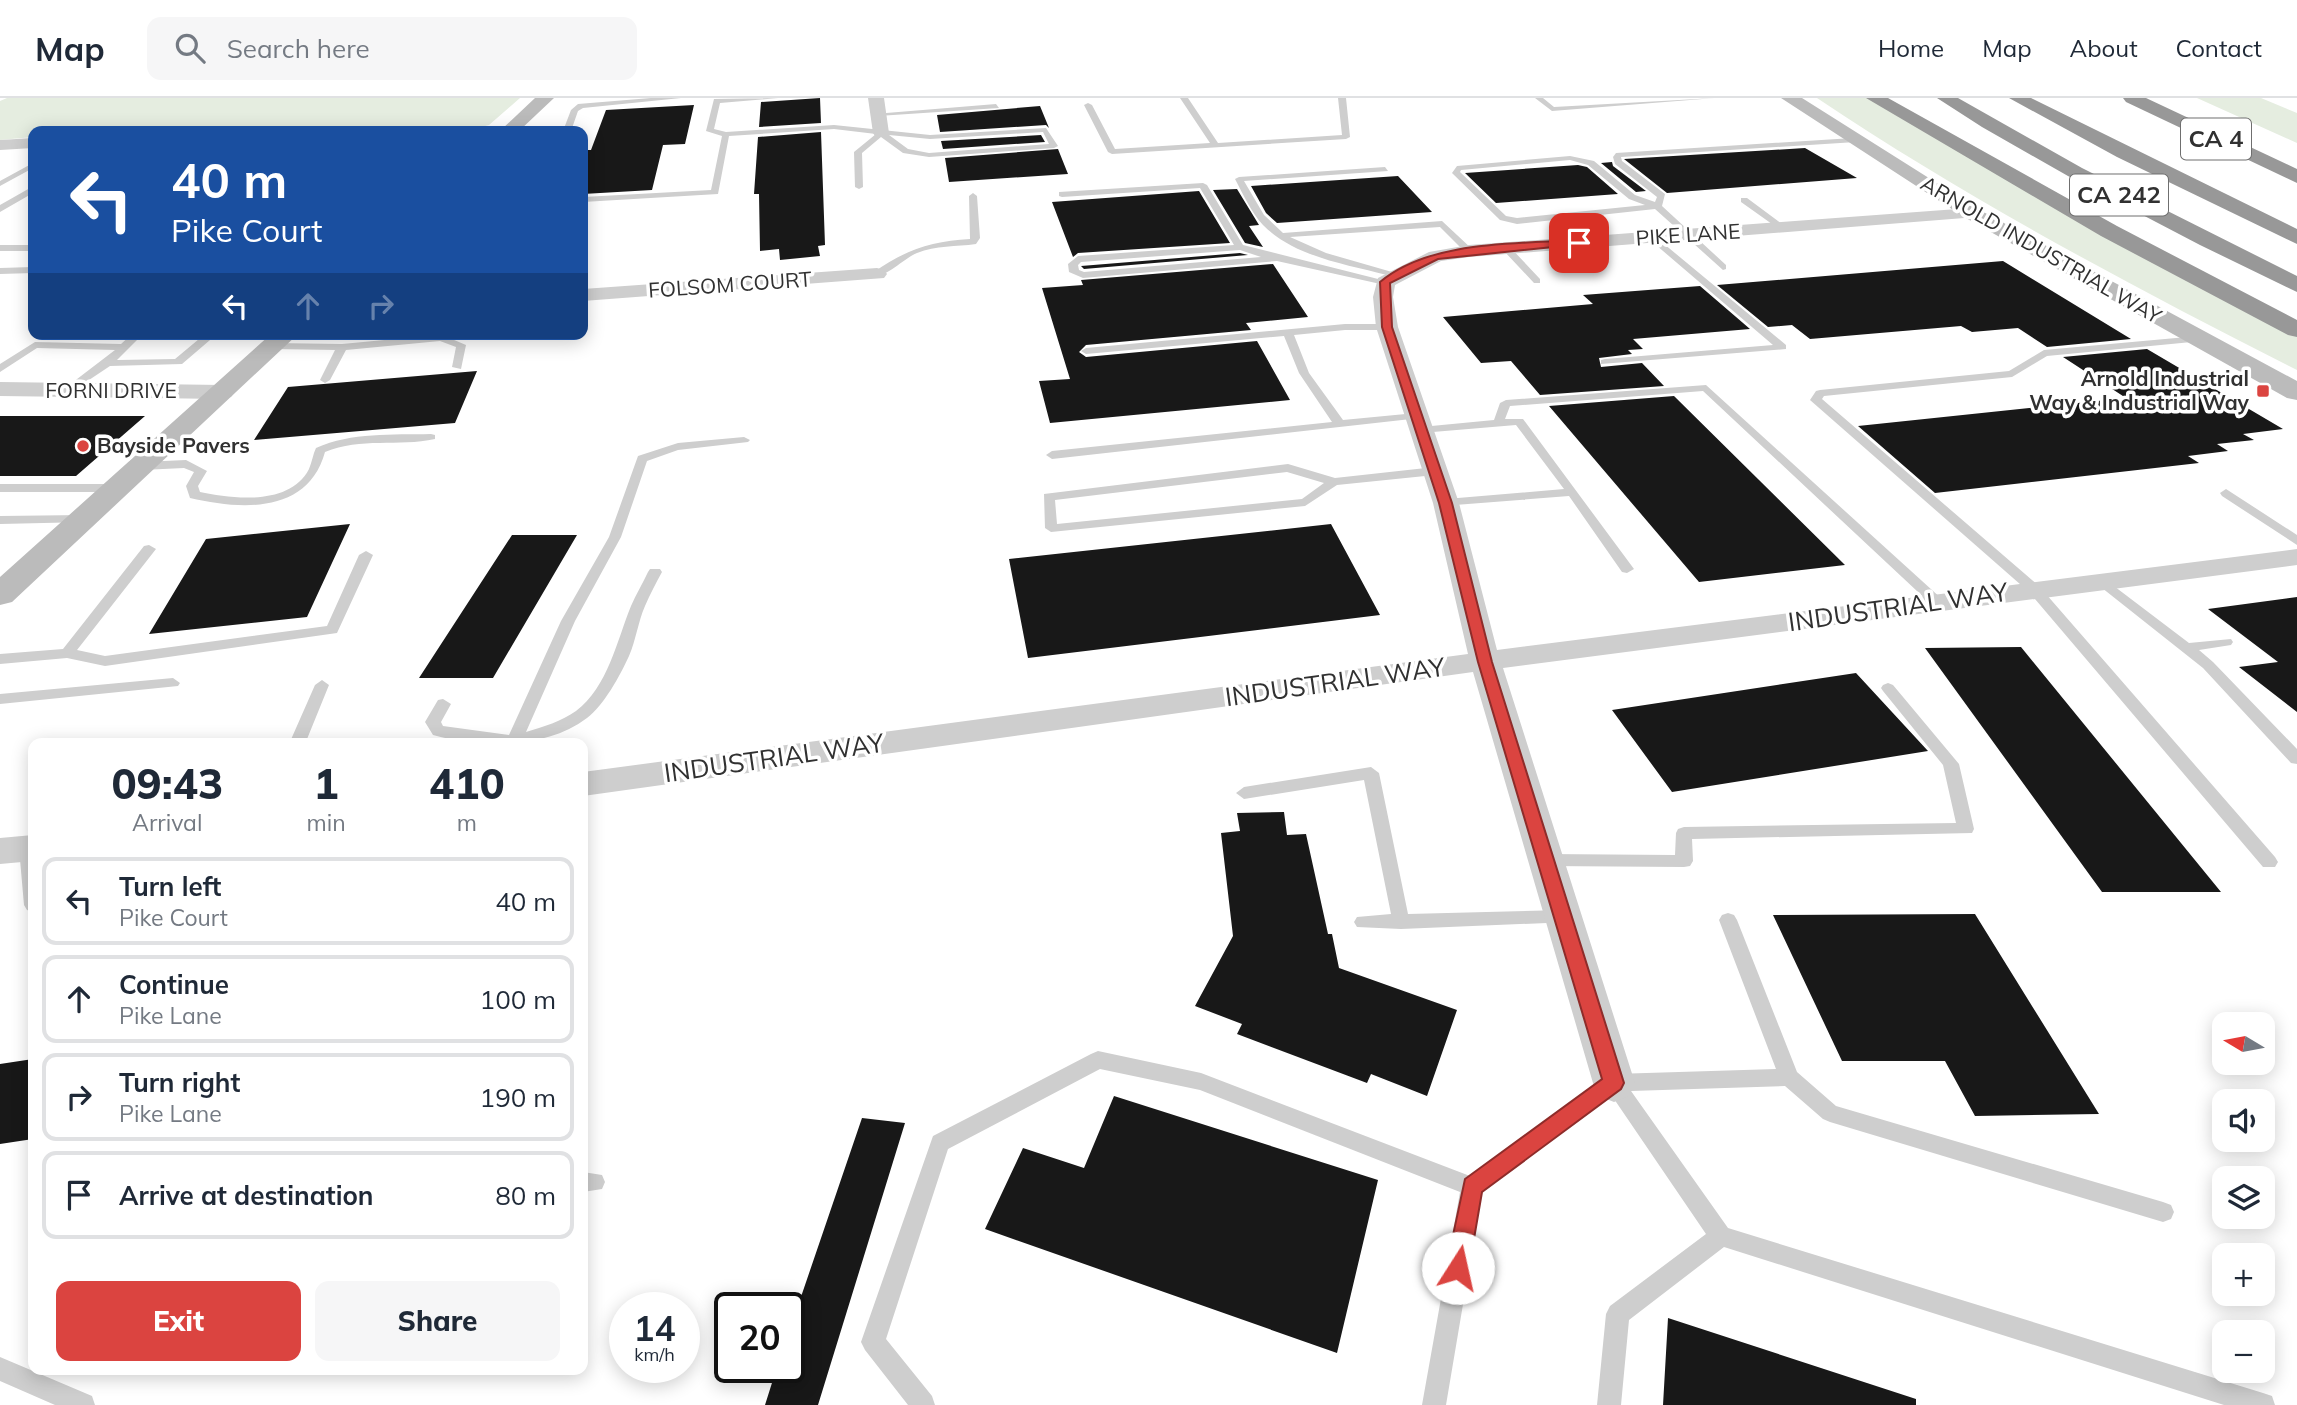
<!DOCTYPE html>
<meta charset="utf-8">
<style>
:root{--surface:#fff;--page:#f6f6f7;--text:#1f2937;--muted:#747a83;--line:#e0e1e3;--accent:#db4440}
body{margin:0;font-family:Mulish,sans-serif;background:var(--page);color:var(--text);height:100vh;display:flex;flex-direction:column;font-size:26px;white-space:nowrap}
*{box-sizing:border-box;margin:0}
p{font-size:23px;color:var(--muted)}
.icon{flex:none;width:38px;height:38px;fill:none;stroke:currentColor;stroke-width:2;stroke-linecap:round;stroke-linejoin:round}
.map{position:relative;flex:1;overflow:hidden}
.side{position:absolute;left:28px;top:640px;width:560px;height:637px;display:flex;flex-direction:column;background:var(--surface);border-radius:14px;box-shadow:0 4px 18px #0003}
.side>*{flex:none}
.top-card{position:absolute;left:28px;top:28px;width:560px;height:214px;border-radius:14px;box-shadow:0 4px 18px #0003;background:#1a4fa0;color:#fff;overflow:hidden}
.needle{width:46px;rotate:280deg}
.controls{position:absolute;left:2212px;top:914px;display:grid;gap:14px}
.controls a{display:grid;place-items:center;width:63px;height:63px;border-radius:14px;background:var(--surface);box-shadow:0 4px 18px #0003;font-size:35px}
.speed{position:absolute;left:609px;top:1194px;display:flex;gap:14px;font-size:35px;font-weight:700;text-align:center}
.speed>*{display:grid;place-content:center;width:91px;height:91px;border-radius:50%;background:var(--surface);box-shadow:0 4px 18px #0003;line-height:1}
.speed small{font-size:18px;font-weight:400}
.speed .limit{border:4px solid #111;border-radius:10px;background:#fff;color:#111}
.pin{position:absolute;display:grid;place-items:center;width:60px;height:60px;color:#fff;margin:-30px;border-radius:14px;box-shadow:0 4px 10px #0006}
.me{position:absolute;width:77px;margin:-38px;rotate:10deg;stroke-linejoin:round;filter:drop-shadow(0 0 5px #0008)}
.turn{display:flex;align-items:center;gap:24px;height:147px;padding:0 28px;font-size:32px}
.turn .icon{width:91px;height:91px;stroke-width:2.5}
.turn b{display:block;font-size:49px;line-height:60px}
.lanes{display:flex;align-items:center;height:66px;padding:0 28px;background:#0003;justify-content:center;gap:35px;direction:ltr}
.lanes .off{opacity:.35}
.eta{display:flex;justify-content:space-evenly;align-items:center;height:119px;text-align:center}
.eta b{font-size:42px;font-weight:800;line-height:49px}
.button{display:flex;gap:14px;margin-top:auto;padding:14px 28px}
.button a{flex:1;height:80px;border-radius:14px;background:var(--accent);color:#fff;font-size:28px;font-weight:800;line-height:80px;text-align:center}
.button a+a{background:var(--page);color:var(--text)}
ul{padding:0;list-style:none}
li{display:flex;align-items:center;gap:21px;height:88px;margin:0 14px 10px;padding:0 14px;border:4px solid var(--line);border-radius:14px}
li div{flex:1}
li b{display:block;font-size:26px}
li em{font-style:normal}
header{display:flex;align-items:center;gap:42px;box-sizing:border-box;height:98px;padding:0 35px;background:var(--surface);border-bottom:2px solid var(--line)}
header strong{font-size:33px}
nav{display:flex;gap:38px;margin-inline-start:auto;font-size:24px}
.search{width:490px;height:63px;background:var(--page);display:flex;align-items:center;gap:18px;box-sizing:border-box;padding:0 24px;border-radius:14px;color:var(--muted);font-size:26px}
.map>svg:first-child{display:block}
</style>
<header>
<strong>Map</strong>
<div class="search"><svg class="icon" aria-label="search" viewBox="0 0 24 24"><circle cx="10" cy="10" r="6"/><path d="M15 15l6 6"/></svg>Search here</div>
<nav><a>Home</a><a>Map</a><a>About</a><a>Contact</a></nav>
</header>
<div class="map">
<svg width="2297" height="1307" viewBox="0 0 2297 1307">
<rect width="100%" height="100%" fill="#fff"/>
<!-- green -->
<path fill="#e5ede0" d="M7,0h513l-31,27 -23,6h-433v6l-33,3v-39z
M1817,0h58l422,232v40c-164,-83 -328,-170 -480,-272z
M2197,0h64l36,15v30z"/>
<!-- building -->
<path fill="#181818" d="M820,0l1,25 -62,4 2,-25z
M694,7l-9,39 -22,1 -11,45 -69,4v-44h8l15,-40z
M1040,8l9,22 -3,-3 -106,7 -3,-17z
M821,34l4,113 -7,1 2,10 -40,4 -1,-11 -19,2 -1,-57h-5l4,-57z
M1041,37l4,7 -102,7 -2,-8z
M1805,50l52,30 -190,15 -43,-34z
M1058,51l10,25 -119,8 -4,-24z
M1612,64l1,4 33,25 -10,1 -35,-29z
M1578,67l9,2 31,27 -122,9 -31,-30z
M1398,78l34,36 -155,11 -11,-10 -15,-27z
M1237,91l22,36 -10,1 14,21 -18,-4 -32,-53z
M1199,93l31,52 -152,10 -5,4 -21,-55z
M1240,155l8,2 -164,14 -3,-3z
M2003,163l128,78 -84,8 -29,-19 -46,4 -11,-6 -151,13 -18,-14 -24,2 -51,-42z
M1273,166l35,53 -62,6 5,7 -165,15 -7,7 7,5 171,-16 33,59 -240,23 -11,-42 31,-2 -28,-91 41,-3 -2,-5z
M1700,188l50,43 -117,10 10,10 -15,1 4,4 -33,4 2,9 41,-4 22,23 -124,9 -29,-34 -30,2 -38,-46 150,-13 -10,-9z
M2147,251l136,80 -40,5 11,6 -37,4 11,7 -40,5 11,7 -264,30 -77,-67 268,-28 -63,-41z
M477,273l-22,52 -201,17 34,-53z
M1674,298l171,169 -146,17 -150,-176z
M0,318h145l-69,60h-76z
M350,426l-43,93 -158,17 57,-95z
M1331,426l49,91 -352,43 -19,-99z
M512,437h65l-84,143h-74z
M2297,499v115l-58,-45 39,-5 -70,-53z
M2021,549l200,245h-119l-177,-244z
M1856,575l72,78 -256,41 -60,-82z
M1284,714l3,23 19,-1 22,100h4l7,34 118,42 -30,86 -56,-22 -4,9 -130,-49 5,-10 -47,-18 38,-70 -12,-103 19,-2 -3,-18z
M1975,816l124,200 -124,2 -30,-55h-103l-69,-146z
M33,961v80l-33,5v-80z
M1114,998l264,84 -41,173 -352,-124 38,-81 61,20z
M862,1020l43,5 -87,282h-53l12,-38h12v-35z
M1668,1220l248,81v6h-253z"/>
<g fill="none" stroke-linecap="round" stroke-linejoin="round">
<!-- lane -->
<path fill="#cecece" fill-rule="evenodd" d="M651,0h30l-98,10 -5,3 -7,20h-8l8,-21 7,-6z
M778,0l-58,5 -6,26 12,3 108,-7 96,10 116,-7 12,18 -4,2 -125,9 -26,-4 -22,-16 -19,16 1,34 -4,2 -4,-2 -1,-35 22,-18 -42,-5 -105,7 -11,58 -135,8v-5l128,-7 11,-54 -16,-5 8,-32zM1043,34l6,12 -120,9 -21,-4 -19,-14 41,4z
M1180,0h8l30,45 124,-8 -4,-37h8l4,39 -4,2 -234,15 -4,-2 -24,-47 4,-2 4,2 23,44 95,-6z
M1535,0h8l11,9 161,-9 -163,13z
M996,6l3,4 -121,8 -4,-2z
M1853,40l3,4 -235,15 1,4 43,33 -3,12 64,59v4l-3,1 -68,-61 -138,15 -17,-4 -48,-47 5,-7 113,-10 24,5 41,34 20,7 2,-5 -42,-33 -2,-7 3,-4zM1570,62l18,5 41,34 16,6 -128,13 -11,-2 -46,-44 1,-2z
M33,65v5l-33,18v-5z
M1385,69l3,4 -144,10 20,34 19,18 159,-12 30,28v4h-6l-26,-26 -150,10 36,16 66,19 -5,3c-42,-11 -92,-18 -124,-50 -12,-13 -20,-31 -28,-46l4,-2z
M1203,85l4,2 36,60 147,37 -5,3 -108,-24 -194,17 -14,-6 -1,-8 10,-8 156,-11 -34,-57 -138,9 -3,-1v-4zM1240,152l21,7 -177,15 -5,-2 -1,-5 3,-3z
M30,90h3v5l-33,19v-7z
M973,95l4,3 3,42 -4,6c-20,3 -40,1 -59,9 -14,6 -30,24 -43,23v-4c31,-22 58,-31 96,-33l-1,-43z
M1741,100h6l39,29 -7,2 -38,-27z
M1652,136l134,111v4l-185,15v-4l4,-1 168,-14 -124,-106v-4z
M0,147h33v6h-33z
M1503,148h6l31,33v4h-6l-31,-33z
M33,169v6l-33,1v-6z
M1345,226h42l5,3 -5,3h-42l-51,5 15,38 34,47 73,-7 6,3 -2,2 -368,41 -6,-4 6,-4 280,-29 -33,-49 -15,-37 -198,18 -5,-3 5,-3z
M132,236h11l-26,26 58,-1 30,-25h12l-35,30 -72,2 -42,28 -5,-3 1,-2 51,-39 -78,-2 -37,24v-8l35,-22 86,2z
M448,236l-1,3 19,8 -5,24 -9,-2 4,-20 -16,-6 -94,9 -16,30 -5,3 -5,-3 15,-30 -62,-1 -5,-3 5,-3 69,1z
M2198,238l5,3 -1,2 -155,15 -35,21 -188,19 -2,3 217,187 236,271 3,5 -3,5h-12l-234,-275 -219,-192 6,-9 4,-1 189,-19 35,-21z
M1706,287l237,215 2,3 -2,3h-10l-230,-215 -193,15 -5,13h18l111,150 -7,4 -5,-1 -53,-76 -127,10 -2,-3 6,-4 118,-10 -48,-64 -95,8 -6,-3 6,-3 73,-7 6,-17 6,-3z
M431,336l4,1v4c-37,8 -74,-2 -110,13 -17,62 -83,58 -135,46l-4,-12 8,-14 -10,-4 -42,2 -6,-4 6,-4 44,-2 21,11 -9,15 2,6c33,7 90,14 109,-23 3,-7 4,-15 7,-21 36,-16 76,-13 115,-14z
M744,339l6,3 -2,2 -70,8 -31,11 -26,76 -46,84 -49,111c17,-5 36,-11 50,-21 32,-24 41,-71 55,-105 5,-12 12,-23 17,-34l2,-3h10l2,3c-6,11 -12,22 -17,34 -7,16 -9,34 -16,50 -9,20 -25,49 -42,62 -43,32 -105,30 -154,17l-8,-13 13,-22 5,-1 8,5 -10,18 2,4 66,9 52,-114 48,-84 29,-81 40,-13z
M1288,366l47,14 100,-11 6,4 -6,4 -98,10 -32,21 -254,26 -6,-4 -1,-34zM1287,374l37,11 -22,16 -245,25 -2,-24z
M0,386h118l6,4 -6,4h-118z
M2226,391l71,46v10l-75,-49 -2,-3z
M83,417l4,1v6l-87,2v-8z
M149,447l7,4 -79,101 28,6 222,-30 32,-71 7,-4 7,4 -36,78 -232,33 -38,-8 -67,6v-10l63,-5 81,-103z
M2102,479l87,66 42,-4 2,3 -2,3 -32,5 14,12 84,87v15l-6,-1 -88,-95 -106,-84 -2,-3z
M173,580l7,5 -2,3 -178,18v-10z
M322,582l7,5 -24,59h-16l26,-59z
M1888,585l5,2 66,79 15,65 -2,4 -280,6 1,22 -3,5 -6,1 -139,-1 -6,-1 -3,-5 3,-5 6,-1 130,1 1,-22 2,-4 6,-2 272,-4 -13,-58 -60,-74 -2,-3 2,-3z
M1371,669l8,6 29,141 156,-4 6,2 3,5 -3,5 -169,7 -44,-2 -3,-5 3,-5 34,-3 -27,-134 -120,19 -8,-6 8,-6z
M28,744l5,1v69l-6,-2 -3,-5 -5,-57 3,-4z
M1728,815l6,2 3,5 60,152 39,34 327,96 8,3 3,7 -3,7 -8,3 -333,-100 -7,-3 -38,-33 -154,5 97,137 535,165 9,3 3,9h-51l-500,-158 -95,73 -8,85h-24l9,-91 4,-8 96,-72 -94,-138 -130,96 -36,213h-24l38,-213 -260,-102 -100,-21 -152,80 -62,190 46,57 3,9h-27l-43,-55 -4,-8 72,-206 158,-82 7,-3 103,22 269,103 137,-99 7,-3 162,-5 -57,-149 3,-5z
M583,1074l19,3 3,7 -3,7 -19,3z
M0,1259l92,39 3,9h-40l-55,-24z"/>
<!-- street -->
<path fill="#cecece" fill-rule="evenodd" d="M868,0h16l5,35 -2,3h-12l-2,-3z
M33,40v10l-33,2v-10z
M1971,110l9,5 -3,4 -508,40 -28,4 -46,24 -2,12 5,30 61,176 38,147 800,-101v16l-794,103 132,415 -6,13 -15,6 -15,-6 -6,-13 -120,-411 -890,124v-24l885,-118 -35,-151 -57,-176 -3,-30 5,-19 51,-26 40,-7z
M877,170l7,2 3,4 -3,4 -301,23v-12z
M0,284l223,3 8,2 4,5 -4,5 -8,2 -223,-3z
M33,737v26l-33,3v-26z"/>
<!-- secondary -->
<path fill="#bbb" fill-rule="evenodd" d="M535,0h19l-35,33h-19z
M1781,0h21l176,111 319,172v19l-10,-2 -323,-181z
M271,236h27l-286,268 -12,3v-28z"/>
<!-- highway -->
<path fill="#989898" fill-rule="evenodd" d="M1866,0h22l229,128 180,94v17l-9,-2 -187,-99z
M1937,0h21l124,70 215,108v16l-97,-47 -132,-69 -86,-49z
M2009,0h22l266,131v15l-180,-87z
M2123,0h23l151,71v14l-171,-81z"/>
</g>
<!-- route -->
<path fill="#db4440" stroke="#8e2c2a" stroke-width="2" d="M1579,142l3,1v3l-144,15 -48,24 2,44 60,176 40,159 132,421 -3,6 -139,103 -13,76 -3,8 -8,4 -8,-4 -4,-8 19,-89 137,-100 -124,-417 -39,-159 -57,-176 -2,-45c50,-42 137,-38 199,-42z"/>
<!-- markers -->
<g fill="#db4440" stroke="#fff" stroke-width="2.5">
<rect x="2256" y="286" width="14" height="14" rx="3.5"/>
<circle cx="83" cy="348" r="7"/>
</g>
<g text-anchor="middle" stroke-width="7" stroke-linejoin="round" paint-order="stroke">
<!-- far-street labels -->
<g font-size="21" fill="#313131" stroke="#fff">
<text transform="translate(1688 137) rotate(-4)" y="7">PIKE LANE</text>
<text transform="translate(2041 152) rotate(30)" y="7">ARNOLD INDUSTRIAL WAY</text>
<text transform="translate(730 187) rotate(-4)" y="7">FOLSOM COURT</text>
<text x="111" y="300">FORNI DRIVE</text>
</g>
<!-- far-poi labels -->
<g font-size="21" font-weight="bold" fill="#313131" stroke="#fff" text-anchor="end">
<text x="2249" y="288">Arnold Industrial<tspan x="2249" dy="24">Way &amp; Industrial Way</tspan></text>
<text x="97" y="355" text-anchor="start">Bayside Pavers</text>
</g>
<!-- shield labels -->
<g fill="#fff" stroke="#6f6f6f" stroke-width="2">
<rect x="2181" y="20.5" width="70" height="41" rx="5"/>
<rect x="2070" y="76.5" width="98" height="41" rx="5"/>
</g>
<g font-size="24" font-weight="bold" fill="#313131">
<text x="2216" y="49">CA 4</text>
<text x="2119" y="105">CA 242</text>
</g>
<!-- street labels -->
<g font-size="26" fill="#313131" stroke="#fff">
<text transform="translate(1898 509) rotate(-8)" y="9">INDUSTRIAL WAY</text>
<text transform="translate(1335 584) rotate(-8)" y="9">INDUSTRIAL WAY</text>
<text transform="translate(774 660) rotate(-8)" y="9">INDUSTRIAL WAY</text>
</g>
</g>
</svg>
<div class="controls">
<a><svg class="needle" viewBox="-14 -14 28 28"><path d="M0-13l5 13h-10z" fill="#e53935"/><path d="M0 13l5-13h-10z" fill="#747a83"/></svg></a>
<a><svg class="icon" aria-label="sound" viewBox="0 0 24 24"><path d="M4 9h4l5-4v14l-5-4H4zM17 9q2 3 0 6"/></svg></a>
<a><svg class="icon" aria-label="layers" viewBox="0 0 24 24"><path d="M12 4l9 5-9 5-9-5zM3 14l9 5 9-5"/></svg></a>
<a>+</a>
<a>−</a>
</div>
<div class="speed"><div>14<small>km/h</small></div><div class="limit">20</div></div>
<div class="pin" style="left:1579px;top:145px;background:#d93025"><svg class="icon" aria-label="arrive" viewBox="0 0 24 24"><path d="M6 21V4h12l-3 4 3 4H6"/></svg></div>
<svg class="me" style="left:1458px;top:1170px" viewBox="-20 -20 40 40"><circle r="19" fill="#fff"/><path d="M0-13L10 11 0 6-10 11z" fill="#db4440"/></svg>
<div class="top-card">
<div class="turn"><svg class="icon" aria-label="left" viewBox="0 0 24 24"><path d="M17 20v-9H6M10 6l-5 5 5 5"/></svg><div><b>40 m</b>Pike Court</div></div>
<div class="lanes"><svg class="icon" aria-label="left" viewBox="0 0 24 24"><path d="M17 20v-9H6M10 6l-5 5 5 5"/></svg><svg class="icon off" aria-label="ahead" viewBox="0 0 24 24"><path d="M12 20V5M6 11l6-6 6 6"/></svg><svg class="icon off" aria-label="right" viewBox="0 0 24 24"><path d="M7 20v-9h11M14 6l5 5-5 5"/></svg></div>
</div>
<section class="side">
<div class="eta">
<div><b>09:43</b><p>Arrival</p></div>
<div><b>1</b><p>min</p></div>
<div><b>410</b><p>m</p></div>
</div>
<ul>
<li><svg class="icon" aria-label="left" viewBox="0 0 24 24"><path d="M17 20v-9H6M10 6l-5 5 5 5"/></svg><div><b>Turn left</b><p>Pike Court</p></div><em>40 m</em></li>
<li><svg class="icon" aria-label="ahead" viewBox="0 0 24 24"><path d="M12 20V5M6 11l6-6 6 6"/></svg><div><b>Continue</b><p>Pike Lane</p></div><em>100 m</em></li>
<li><svg class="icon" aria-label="right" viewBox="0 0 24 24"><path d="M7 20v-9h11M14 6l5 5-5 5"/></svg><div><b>Turn right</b><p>Pike Lane</p></div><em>190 m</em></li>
<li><svg class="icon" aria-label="arrive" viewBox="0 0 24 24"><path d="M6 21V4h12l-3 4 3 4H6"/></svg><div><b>Arrive at destination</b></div><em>80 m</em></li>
</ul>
<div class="button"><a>Exit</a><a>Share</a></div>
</section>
</div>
